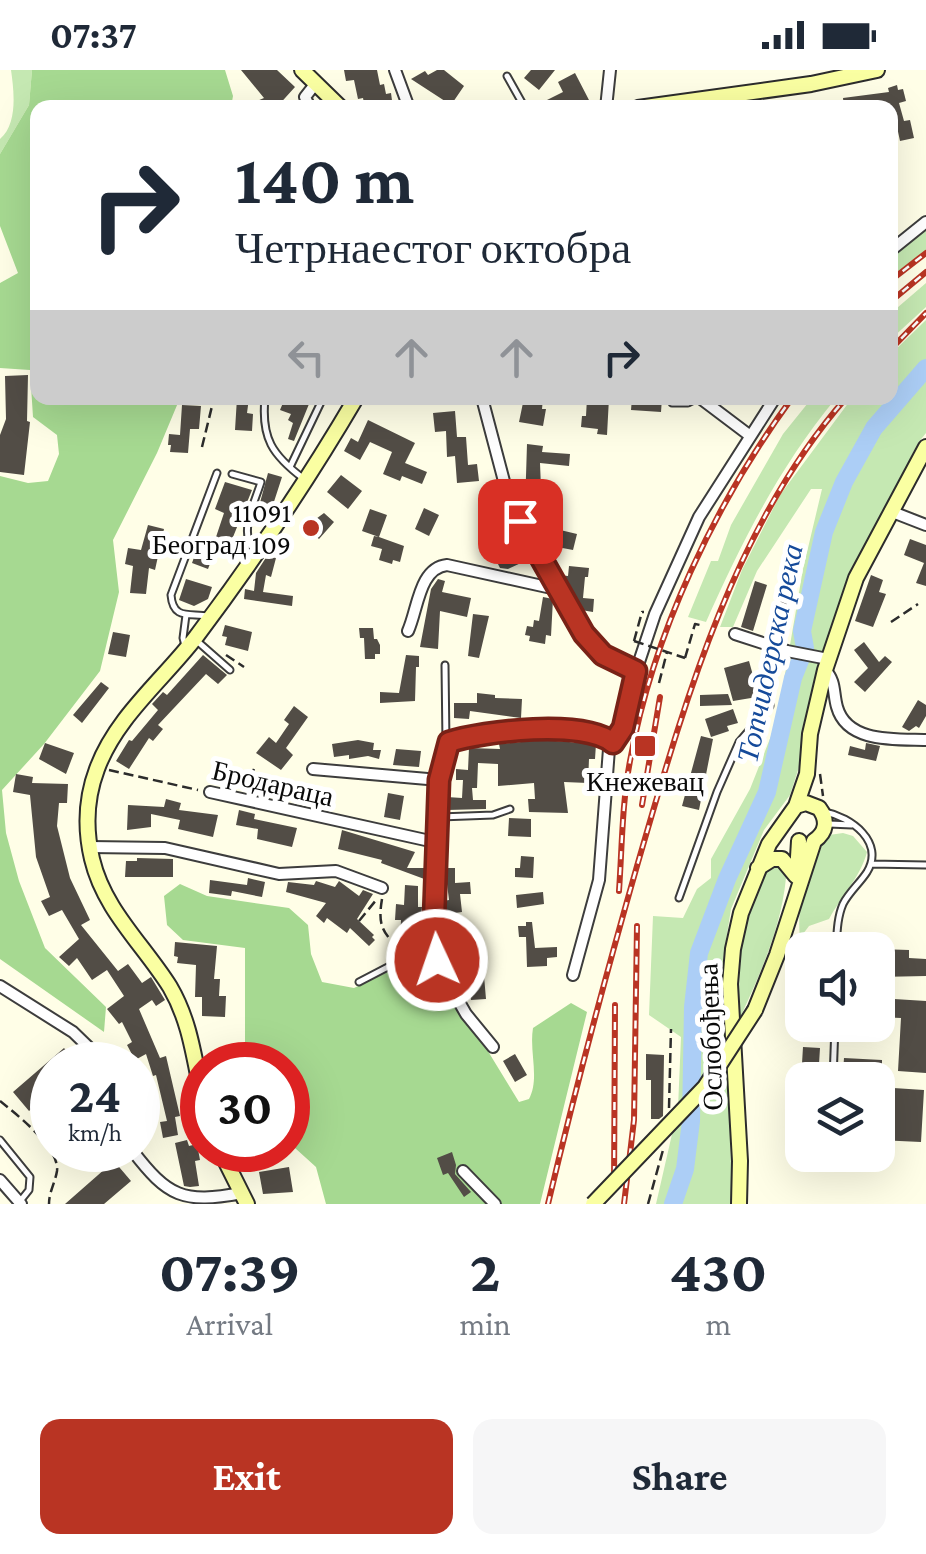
<!DOCTYPE html>
<meta charset="utf-8">
<style>
:root{--surface:#fff;--page:#f6f6f7;--text:#1f2937;--muted:#747a83;--accent:#b93423}
body{margin:0;font-family:"Crimson Pro",serif;background:var(--page);color:var(--text);height:100vh;display:flex;flex-direction:column;font-size:38px;white-space:nowrap}
*{box-sizing:border-box;margin:0}
p{font-size:32px;color:var(--muted)}
.icon{flex:none;width:55px;height:55px;fill:none;stroke:currentColor;stroke-width:2;stroke-linecap:round;stroke-linejoin:round}
.map{position:relative;height:1134px;overflow:hidden}
.sheet{display:flex;flex-direction:column;background:var(--surface);flex:1}
.sheet>*{flex:none}
.hud{position:absolute;left:30px;top:30px;width:868px;height:305px;border-radius:20px;box-shadow:0 10px 40px #0002;background:#fff;color:var(--text);overflow:hidden}
.fabs{position:absolute;left:785px;top:862px;display:grid;gap:20px}
.fabs a{display:grid;place-items:center;width:110px;height:110px;border-radius:20px;background:var(--surface);box-shadow:0 10px 40px #0002;font-size:50px}
.speed{position:absolute;left:30px;top:972px;display:flex;gap:20px;font-size:50px;font-weight:700;text-align:center}
.speed>*{display:grid;place-content:center;width:130px;height:130px;border-radius:50%;background:var(--surface);box-shadow:0 10px 40px #0002;line-height:1}
.speed small{font-size:25px;font-weight:400}
.speed .limit{border:15px solid #d22;background:#fff;color:#111}
.pin{position:absolute;display:grid;place-items:center;width:85px;height:85px;color:#fff;margin:-42px;border-radius:20px;box-shadow:0 5px 15px #0006}
.me{position:absolute;width:110px;margin:-55px;rotate:357deg;stroke-linejoin:round;filter:drop-shadow(0 0 8px #0008)}
.turn{display:flex;align-items:center;gap:35px;height:210px;padding:0 40px;font-size:45px}
.turn .icon{width:130px;height:130px;stroke-width:2.5}
.turn b{display:block;font-size:70px;line-height:85px}
.lanes{display:flex;align-items:center;height:95px;padding:0 40px;background:#0003;justify-content:center;gap:50px;direction:ltr}
.lanes .off{opacity:.35}
.eta{display:flex;justify-content:space-evenly;align-items:center;height:170px;text-align:center}
.eta b{font-size:60px;font-weight:700;line-height:70px}
.primary-button{display:flex;gap:20px;margin-top:auto;padding:20px 40px}
.primary-button a{flex:1;height:115px;border-radius:20px;background:var(--accent);color:#fff;font-size:40px;font-weight:700;line-height:115px;text-align:center}
.primary-button a+a{background:var(--page);color:var(--text)}
.status{display:flex;justify-content:space-between;align-items:center;height:70px;padding:0 50px;background:var(--surface);direction:ltr}
.status svg{height:28px;fill:currentColor}
.map>svg:first-child{display:block}
</style>
<div class="status"><b>07:37</b><svg viewBox="0 0 49 12"><path d="M0 12V9h3v3zM5 12V6h3v6zM10 12V3h3v9zM15 12V0h3v12zM26 1h20v11H26zM47 4h2v5h-2z"/></svg></div>
<div class="map">
<svg width="926" height="1134" viewBox="0 0 926 1134">
<rect width="100%" height="100%" fill="#fffee7"/>
<!-- green -->
<path fill="#c5e8b2" d="M11,0h21l-3,35 -29,49v-15c18,-15 14,-48 11,-69z
M926,158v28l-36,26v-26z
M926,213v24l-36,33v-26z
M926,250v41c-65,66 -109,141 -121,235l7,-3c5,-23 8,-46 15,-68 18,-58 55,-115 99,-155v63l-8,10 -73,144 -27,83 -13,51 -6,46 -9,28 -26,35 -33,79 -12,76 10,102 3,117h-76l22,-96 3,-71 -32,-22 4,-99 30,2 14,-29 14,-11v-19l39,-70 27,-68 26,-152 19,-80h-11l-54,82 -24,56h-13l22,-57 38,-75 72,-97h38v-43z
M812,328h24c-56,68 -94,143 -130,224l-18,-5 23,-56h7l13,-36 52,-91z
M843,763l10,3 14,16c-6,24 -26,45 -38,67l-20,7 -9,12c-4,-35 8,-75 29,-103z
M777,795l9,13c-5,51 -26,96 -47,142 0,-35 -2,-142 38,-155z"/>
<!-- forest -->
<path fill="#a6d991" d="M32,0h193l8,26 -2,11 -193,1v290h142l-23,55 -44,87 6,52 -19,79 -56,73 -42,46 4,43 13,48 26,67 61,59 -2,25 -104,-73v-483l28,7 20,-2 11,-27 -2,-19 -24,-18 -3,-47 -30,-2v-85l18,-10 -18,-47v-72l29,-49z
M180,814l27,12 82,12 19,17 3,29 11,28 32,6 74,-35 91,149 10,-3c11,-21 0,-47 4,-71l38,-25 16,9 -47,192h-214l-10,-37 -21,-19 -7,-24v-59h-79l-2,-10 38,-11v-96l-62,-8 -16,-15 -3,-29z"/>
<g fill="none" stroke-linecap="round" stroke-linejoin="round">
<!-- river -->
<path stroke="#accef6" stroke-width="18" d="M673,1134l12,-35 6,-48 2,-114 6,-54 28,-74 40,-87 26,-114 12,-30 -3,-17 22,-99 20,-50 30,-54 52,-60"/>
</g>
<!-- building -->
<path fill="#524d46" d="M241,0h36l18,17 -19,21h-35l23,-10z
M344,0h33l3,15 4,-1 2,10 5,-1 2,15h-28l-2,-10 -5,1 -4,-19 -8,1z
M437,0h7l20,16 -13,19 -40,-26 14,-8 3,4z
M531,0h24l-16,20 -15,-12z
M575,3l15,29 -12,6h-47l32,-16 -5,-10z
M897,15l1,5 5,-1 3,12 -7,2 5,18 6,-1 4,18 -14,3 -7,-33h-49l-1,-10 46,-6 -1,-4z
M28,305l-1,46 3,1 -6,53 -24,-3v-37l6,-16 -1,-43z
M237,328h12l-2,15 6,1 -1,17 -17,-1z
M285,328h21l-2,4 5,2 -15,37 -6,-2 5,-16 -5,-3 3,-6 -11,-4z
M524,328h19l-1,11h4l-3,17 -24,-4z
M587,328h22l-2,37 -10,-1 1,-5 -17,-2 1,-11h4z
M632,328h30l-1,14 -30,-2z
M182,335l19,1 -2,23h-9l-2,24 -18,-1 1,-7h-3l1,-11 11,1z
M455,341l2,26h9l2,28 9,-1 2,17 -22,2 -2,-27 -8,1 -1,-26 -11,1 -2,-19z
M368,350l47,23 -10,20 22,9 -5,12 -20,-8 -2,5 -17,-7 9,-22 -22,-10 -10,18 -16,-9 7,-13 7,4z
M527,374l16,2 -1,6 28,2 -1,12 -29,-3 1,25h5v10h10l-1,13 -30,-3z
M268,403l14,4 -12,37 -12,-4z
M341,405l21,16 -14,18 -21,-17z
M225,412l27,8 -21,52 -6,-2 -5,15 -6,-2 -6,16 -16,-6 9,-25 13,5 10,-30 -9,-4z
M424,438l15,7 -10,21 -14,-7z
M370,439l17,6 -8,22 25,9 -4,16 -7,-2 -1,4 -13,-4 3,-11 -11,-3 3,-10 5,1 -17,-6z
M324,443l10,9 -15,17 -14,-12z
M148,455l16,4 -9,41 -6,-2 -3,26 -16,-1 3,-27 -8,-2 3,-16 13,2z
M556,459l21,5 -4,16 -21,-4z
M510,467l13,25 -15,7 -8,-1 -3,-6 11,-6 -7,-14z
M910,469l16,6v41l-10,-3 8,-20 -20,-8z
M267,486l9,2 -5,19 -5,-2 -3,17 30,4 -1,10 -48,-7 1,-10 9,2 2,-18z
M569,496l20,2 -1,9h-3l-2,21 11,1 -1,13 -12,-2 -11,-16 1,-8 -6,-1 -6,-10 9,1z
M871,505l12,5 -4,12 7,2 -13,33 -18,-6z
M186,509l26,8 -4,12 -14,7 -15,-6z
M438,509l7,2 -3,11 29,6 -4,19 -27,-6 -2,38 -18,-2 11,-58z
M781,510l14,2 -5,36 -14,-2z
M755,511l12,4 -14,46 -12,-4z
M543,527l10,2 -2,37 -5,-1 -1,9 -16,-3 1,-5 -5,-1 2,-9 6,1 1,-7 5,1z
M473,544l16,2 -10,42 -11,-2z
M225,555l27,7 -4,19 -23,-6 2,-8 -5,-1z
M359,558h14l1,11h3l3,6v9h-5v5h-10l-1,-21h-4z
M113,562l17,3 -4,22 -18,-3z
M864,572l15,20 6,-6 7,6 -27,30 -11,-10 14,-14 -14,-18z
M203,585l24,20 -9,9 -12,-10 -48,51 5,4 -10,12 -4,-3 -20,31 -13,-8 13,-21 3,1 26,-31 -6,-6 11,-12 4,3z
M406,585l13,1v11h-3l-1,34 -35,2v-11l19,1z
M749,591l5,18 9,-1v18l-30,5 -9,-33z
M101,612l8,6 -27,35 -9,-8z
M477,623l18,2v3l27,1 -1,19 -51,-7 -1,8 -15,-1v-15h23z
M728,624l4,11 -32,1v-11z
M918,630l8,5v11l-7,12 -3,-2 -7,5 -7,-4z
M294,636l14,11 -22,31 7,7 -12,15 -25,-17 13,-16 7,6 13,-19 -5,-4z
M733,639l5,14 -11,3 2,5 -18,6 -6,-18z
M701,666l12,3 -14,71 -17,-4z
M358,670l16,3 -1,7h8l-2,9 -11,-3 -19,3v-4l-15,2 -2,-13z
M542,670l54,4 -1,15h-6l-1,24 -24,-1 4,31 -39,-1 -1,-13h7l-1,-16 -36,3v-22l-20,-1 -1,25h-5l1,12h13v9l-39,1v-13l15,1 1,-18h-7v-11l12,1 1,-22 31,1 -1,-5z
M45,673l29,10 -8,21 -27,-15z
M866,673l14,3 -4,15 -28,-6 2,-9 15,4z
M396,679l25,2 -2,16 -26,-2z
M16,704l17,3 -1,6 36,1 -1,19h-8l-2,23 13,52 20,42 -9,5 37,46 10,-7 14,19 9,-6 14,23 -9,6 -4,-6 -13,9 21,49 6,-2 14,60 -5,1 3,18 -15,3 -3,-16 7,-1 -11,-46 -3,1 -7,-22 -11,6 -8,-15 5,-3 -10,-20 -3,2 -12,-15 17,-13 -17,-26 -15,10 -15,-22 -8,8 -10,-9 20,-18 -17,-29 -13,6 -8,-15 9,-4 -14,-40 -6,-62 -17,-3z
M388,723l16,3 -4,24 -16,-3z
M166,729l15,4 -2,7 39,5 -5,22 -35,-8 2,-9 -29,-6v13l-24,3 1,-25 36,2z
M239,740l16,4 -1,5 43,9 -5,19 -35,-8 1,-10 -22,-4z
M509,748l22,1v18l-23,-1z
M342,760l73,22 -8,16h20v12l-46,-17 1,-3 -44,-11z
M521,786l13,1 -1,21 -18,-1v-9h5z
M137,788l36,1v18h-48l1,-16h11z
M445,798h10v15l15,-1 1,12h-11l2,18 -7,1 3,40 6,-1 1,14 -6,1v5h-6l-3,-26h-7v-45l6,-1z
M248,808l17,4 -3,15 -30,-6 -1,5 -22,-3 1,-13 37,5z
M316,811l19,6 4,-6 20,15 4,-6 10,4 -16,25 17,16 -2,2 3,3 -6,6 -19,-18 -3,5 -20,-15 -3,5 -8,-7 10,-13 -40,-11 2,-10 26,3z
M405,815l13,1v21h4l-2,17h-4l-1,18 -15,-1 1,-21h-6l1,-16 8,1z
M543,822l1,12 -27,4 -1,-13z
M526,852h6l3,26 22,-1v10l-10,1v8l-20,1 -1,-30h-7l-1,-11h8z
M175,872l42,4 -3,33h6l-1,17h7l-1,21 -23,-1v-19h-7l1,-32 -19,-2 1,-6 -4,-1z
M878,879l31,1v8l17,1v17l-48,1z
M484,906l2,23 -15,1 -3,-22z
M878,928l48,3v72l-28,-2 3,-53 -23,-1z
M803,977l17,1 -2,32h-17z
M64,978l15,17h-27v21l-3,3 3,3 -23,19 -16,-19z
M515,984l12,21 -12,7 -12,-21z
M646,984l18,1 -1,61 -4,3h-8v-39h-5z
M844,988l38,2v15l-39,-3z
M878,1017l46,3 -3,52 -43,-2z
M187,1070l2,6 8,-2 3,16 -5,1 4,25 -9,1 -6,-1 -9,-43z
M242,1080h47l-39,18z
M452,1082l4,13 -1,9 16,18 -7,5 -16,-24 -5,2 -6,-17z
M114,1091l17,20 -27,23h-39z
M289,1097l4,25 -30,2 -4,-22z"/>
<g fill="none" stroke-linecap="round" stroke-linejoin="round">
<defs>
<path id="lane" d="M507,6l18,32
M265,328c-4,40 7,57 39,81
M672,333h16l10,-5
M290,397l33,-69
M232,404l29,8c-6,20 -22,49 -8,67
M208,546c-19,-3 -35,4 -37,-21l46,-122
M197,571l33,29
M185,576l-2,-8 3,-23
M445,595l1,78
M825,742c26,5 60,30 42,60 -7,11 -18,20 -24,32 -6,14 -6,30 -7,46
M440,747l53,-2 17,-6
M829,754l23,1
M871,794l55,1
M679,828l38,-106 22,-50 31,-36 -1,-31 7,-28
M359,912l50,-26
M833,1010l2,-55
M0,1070l30,37 -1,13 -8,10"/>
<path id="street" d="M395,0l14,38
M310,38l-5,-11 11,-14
M606,38l4,-38
M890,181l36,-29
M482,328l23,87 34,75 54,86 17,14 26,11
M700,328l49,37
M890,441l36,14
M408,561c10,-22 11,-63 39,-66l109,24
M735,564l52,17 41,8
M825,600c11,11 8,23 12,37 10,36 58,32 89,33
M313,699l126,11
M210,722l229,51
M90,777l75,1 114,26 57,-3 46,17
M409,886l24,-9
M573,905l26,-95 10,-131 14,-21 13,-57 19,-57 44,-97 76,-119
M0,916l73,46 34,33
M493,977l-27,-33 -19,-33 -14,-34 6,-167 8,-34 5,-6c38,-5 130,-22 161,3
M132,1080c36,47 51,54 110,43
M463,1101l32,33
M0,1110l21,24"/>
<path id="secondary" d="M302,0l39,38
M638,38l173,-24 66,-14
M758,798l14,-9h10l14,17
M797,803l2,-32
M755,940l22,-55 37,-114c13,-9 14,-21 5,-33l-13,-5 -10,3
M202,1025c-8,-37 -12,-74 -32,-108 -27,-43 -66,-77 -78,-128 -7,-30 -6,-61 5,-90 19,-52 66,-89 99,-132 57,-76 112,-157 160,-239
M220,1080l27,54
M739,1134l1,-43 -10,-177 3,-35 8,-36 28,-69 27,-38 11,-32 3,-40 15,-64 31,-92 70,-131"/>
</defs>
<!-- lane casing -->
<use href="#lane" stroke="#3d3d3d" stroke-width="9"/>
<!-- street casing -->
<use href="#street" stroke="#3d3d3d" stroke-width="14"/>
<!-- secondary casing -->
<use href="#secondary" stroke="#2c2c2c" stroke-width="18"/>
<!-- path -->
<path stroke="#2c2c2c" stroke-width="2.5" stroke-dasharray="10 5" stroke-linecap="butt" d="M202,377l12,-49
M891,552l27,-18
M634,571l8,-29h2
M226,585l18,12
M685,588l10,-34 5,1
M659,613l8,-31
M109,700l89,20
M820,704l3,22
M245,718l9,-19
M382,829c-4,24 -1,33 17,49
M359,851l18,-22
M0,1031c16,13 60,47 57,70 -2,12 -8,21 -8,33
M669,1038l2,-79
M648,1134l15,-54"/>
<!-- lane -->
<use href="#lane" stroke="#fff" stroke-width="5"/>
<!-- street -->
<use href="#street" stroke="#fff" stroke-width="10"/>
<!-- secondary -->
<use href="#secondary" stroke="#faffa2" stroke-width="14"/>
<defs>
<path id="rail" d="M890,211l36,-28
M890,232l36,-30
M890,280l36,-37
M642,735l18,-108
M619,821c3,-43 3,-88 11,-130 23,-128 86,-259 162,-363
M614,1120l1,-185
M548,1134c27,-114 57,-226 89,-338 47,-162 96,-339 209,-468
M624,1134l10,-84 3,-194"/>
</defs>
<!-- rail casing -->
<use href="#rail" stroke="#b93423" stroke-width="6"/>
<!-- rail -->
<use href="#rail" stroke="#fff" stroke-width="2.5" stroke-dasharray="8" stroke-linecap="butt"/>
<defs>
<path id="secondary-bridge" d="M593,1134l112,-117 50,-77"/>
</defs>
<!-- secondary-bridge casing -->
<use href="#secondary-bridge" stroke="#2c2c2c" stroke-width="18" stroke-linecap="butt"/>
<!-- path-bridge -->
<path stroke="#2c2c2c" stroke-width="2.5" stroke-dasharray="10 5" stroke-linecap="butt" d="M634,571l51,17"/>
<!-- secondary-bridge -->
<use href="#secondary-bridge" stroke="#faffa2" stroke-width="14"/>
</g>
<g fill="none" stroke-linecap="round" stroke-linejoin="round">
<defs>
<path id="route" d="M437,890l-4,-13 6,-167 10,-38c35,-11 135,-23 164,1l10,-15 13,-57 -33,-16 -19,-21 -64,-113"/>
</defs>
<!-- route casing -->
<use href="#route" stroke="#782217" stroke-width="25"/>
<!-- route -->
<use href="#route" stroke="#b93423" stroke-width="18"/>
</g>
<!-- markers -->
<g fill="#b93423" stroke="#fff" stroke-width="4">
<circle cx="311" cy="458" r="10"/>
<rect x="633" y="664" width="24" height="24" rx="5"/>
</g>
<g text-anchor="middle" stroke-width="10" stroke-linejoin="round" paint-order="stroke">
<!-- poi labels -->
<g font-size="28" fill="#0a0a0a" stroke="#fff" text-anchor="end">
<text x="291" y="452">11091<tspan x="291" dy="32">Београд 109</tspan></text>
<text x="645" y="721" text-anchor="middle">Кнежевац</text>
</g>
<!-- street labels -->
<g font-size="28" fill="#0a0a0a" stroke="#fff">
<text transform="translate(273 713) rotate(13)" y="10">Бродараца</text>
<text transform="translate(710 967) rotate(-92)" y="10">Ослобођења</text>
</g>
<!-- water labels -->
<g font-size="30" font-style="italic" fill="#154a9a" stroke="#fff">
<text transform="translate(770 583) rotate(-78)" y="10">Топчидерска река</text>
</g>
</g>
</svg>
<div class="fabs">
<a><svg class="icon" aria-label="sound" viewBox="0 0 24 24"><path d="M4 9h4l5-4v14l-5-4H4zM17 9q2 3 0 6"/></svg></a>
<a><svg class="icon" aria-label="layers" viewBox="0 0 24 24"><path d="M12 4l9 5-9 5-9-5zM3 14l9 5 9-5"/></svg></a>
</div>
<div class="speed"><div>24<small>km/h</small></div><div class="limit">30</div></div>
<div class="pin" style="left:520px;top:451px;background:#d93025"><svg class="icon" aria-label="arrive" viewBox="0 0 24 24"><path d="M6 21V4h12l-3 4 3 4H6"/></svg></div>
<svg class="me" style="left:437px;top:890px" viewBox="-20 -20 40 40"><circle r="17" fill="#b93423" stroke="#fff" stroke-width="3"/><path d="M0-11L8 9 0 5-8 9z" fill="#fff"/></svg>
<div class="hud">
<div class="turn"><svg class="icon" aria-label="right" viewBox="0 0 24 24"><path d="M7 20v-9h11M14 6l5 5-5 5"/></svg><div><b>140 m</b>Четрнаестог октобра</div></div>
<div class="lanes"><svg class="icon off" aria-label="left" viewBox="0 0 24 24"><path d="M17 20v-9H6M10 6l-5 5 5 5"/></svg><svg class="icon off" aria-label="ahead" viewBox="0 0 24 24"><path d="M12 20V5M6 11l6-6 6 6"/></svg><svg class="icon off" aria-label="ahead" viewBox="0 0 24 24"><path d="M12 20V5M6 11l6-6 6 6"/></svg><svg class="icon" aria-label="right" viewBox="0 0 24 24"><path d="M7 20v-9h11M14 6l5 5-5 5"/></svg></div>
</div>
</div>
<section class="sheet">
<div class="eta">
<div><b>07:39</b><p>Arrival</p></div>
<div><b>2</b><p>min</p></div>
<div><b>430</b><p>m</p></div>
</div>
<div class="primary-button"><a>Exit</a><a>Share</a></div>
</section>
